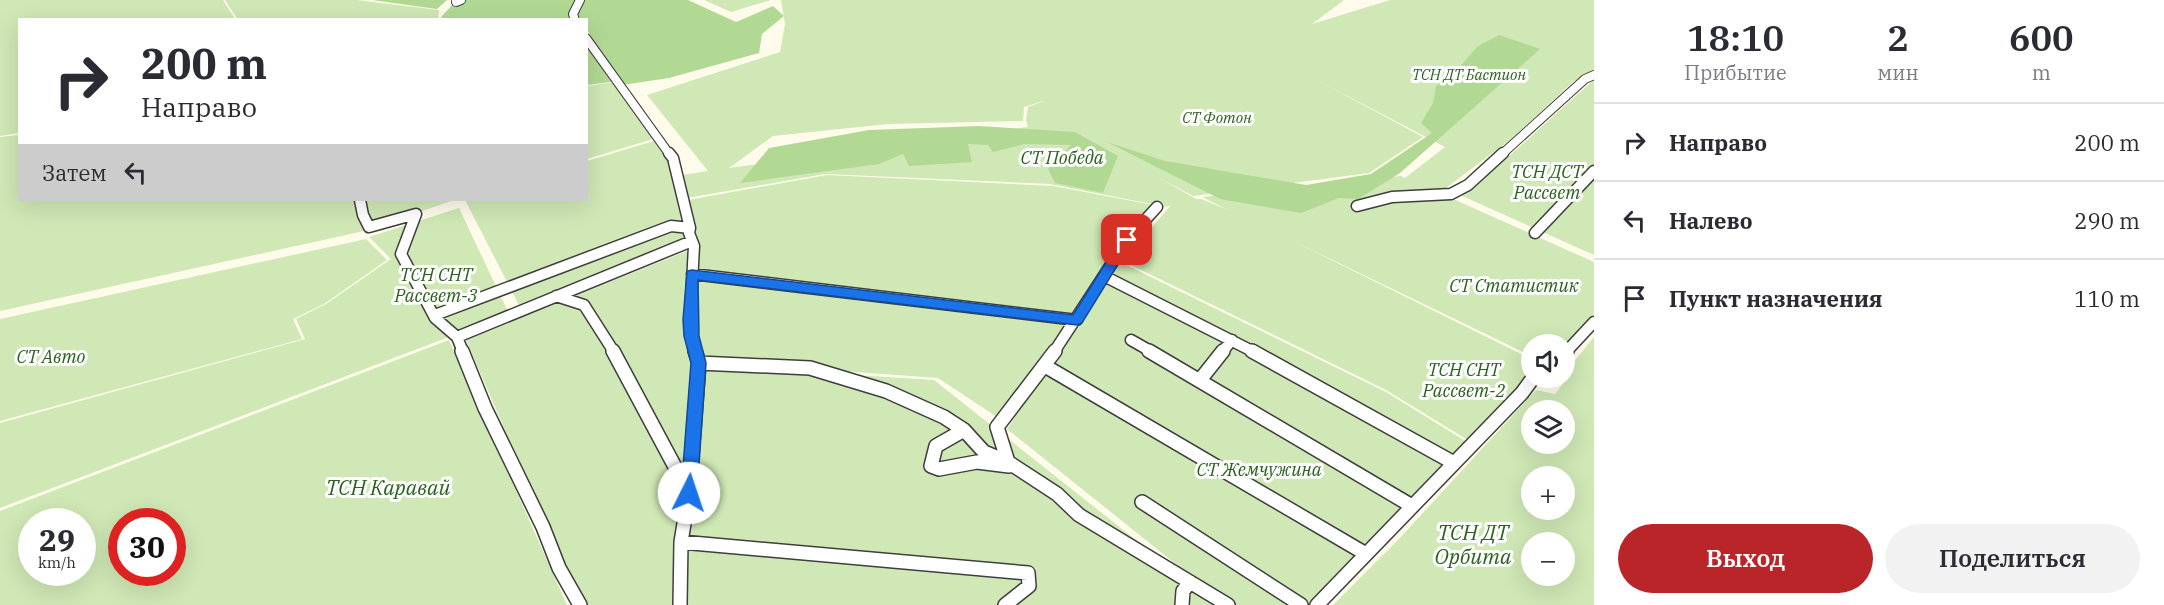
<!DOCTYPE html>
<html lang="ru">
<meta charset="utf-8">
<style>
:root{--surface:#fff;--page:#f2f2f3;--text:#2b2b33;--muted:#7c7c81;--line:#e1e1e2;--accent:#ba252a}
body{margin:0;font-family:"IBM Plex Serif",serif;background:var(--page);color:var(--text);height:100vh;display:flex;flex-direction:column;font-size:22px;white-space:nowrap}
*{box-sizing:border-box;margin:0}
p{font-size:20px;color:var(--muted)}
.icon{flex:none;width:33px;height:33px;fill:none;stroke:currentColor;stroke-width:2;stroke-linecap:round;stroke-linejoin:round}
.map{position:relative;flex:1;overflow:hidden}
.details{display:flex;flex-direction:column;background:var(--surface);width:570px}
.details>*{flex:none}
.guide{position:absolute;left:18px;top:18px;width:570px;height:183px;border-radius:0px;box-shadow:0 6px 24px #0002;background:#fff;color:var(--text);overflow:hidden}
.fabs{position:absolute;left:1521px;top:334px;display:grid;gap:12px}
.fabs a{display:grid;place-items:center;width:54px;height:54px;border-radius:50%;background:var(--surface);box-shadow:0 6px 24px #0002;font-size:30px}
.speed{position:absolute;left:18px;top:508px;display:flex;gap:12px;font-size:30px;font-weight:700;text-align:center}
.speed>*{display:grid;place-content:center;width:78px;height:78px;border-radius:50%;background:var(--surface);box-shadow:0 6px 24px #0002;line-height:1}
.speed small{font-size:15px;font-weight:400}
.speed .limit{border:9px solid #d22;background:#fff;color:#111}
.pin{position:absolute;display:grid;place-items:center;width:51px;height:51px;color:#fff;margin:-26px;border-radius:12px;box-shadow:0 3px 9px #0006}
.me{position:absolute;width:66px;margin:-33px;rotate:4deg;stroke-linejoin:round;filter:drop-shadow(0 0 4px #0008)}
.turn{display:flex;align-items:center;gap:21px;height:126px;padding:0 24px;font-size:27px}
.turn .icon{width:78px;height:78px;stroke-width:2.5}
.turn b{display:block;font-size:42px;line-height:51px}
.then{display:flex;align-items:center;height:57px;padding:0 24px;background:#0003;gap:12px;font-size:22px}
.eta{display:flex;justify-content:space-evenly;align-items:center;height:102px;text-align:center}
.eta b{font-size:36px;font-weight:600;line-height:42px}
.primary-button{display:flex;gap:12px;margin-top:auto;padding:12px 24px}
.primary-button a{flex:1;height:69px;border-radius:36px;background:var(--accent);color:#fff;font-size:24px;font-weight:600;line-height:69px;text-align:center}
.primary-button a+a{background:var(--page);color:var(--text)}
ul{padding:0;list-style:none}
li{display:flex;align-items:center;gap:18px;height:78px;padding:0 24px;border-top:2px solid var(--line)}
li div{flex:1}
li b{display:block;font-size:22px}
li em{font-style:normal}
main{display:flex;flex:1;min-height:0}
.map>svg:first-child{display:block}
</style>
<main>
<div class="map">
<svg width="1594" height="605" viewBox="0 0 1594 605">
<rect width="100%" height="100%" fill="#fffbea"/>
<!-- green -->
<path fill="#cfe8b5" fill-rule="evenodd" d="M0,0h223l12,19 -215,1 -1,113 -19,3z
M225,0h132l82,10 -1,10h-200z
M704,0h67l-40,12z
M781,0h563l-32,24 78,-24h204v73l-20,8 -63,58 -65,49 -13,2 161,72v52l-29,32 -33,-1 -1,11 -246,-119 246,122 1,19 -61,64 -85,-52 -263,-129 48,-56 -4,2 -117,-23 -225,-10 -138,24 1,2 139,-25 226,11 111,21 -29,33 -15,22 266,130 81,50 -159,163h-81l-220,-176 108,-159 -109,153 -68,-45 -234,-17 -7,-42 2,-74 -178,64 -56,-109h121l1,-39 74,-22 24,48 -2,-12 25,-4 -61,-76 133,-43 5,-28zM1315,79l130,68 -40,31 -4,-2 -199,21 26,13 -27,-11h-5l-40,-23 37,20 176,-23 54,-36zM1046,100l-18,7 -2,13 2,7 -299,41 44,-32 115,-12 135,-3 1,-14z
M1594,80v175l-134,-60c48,-34 89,-77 134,-115z
M615,82l38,57 -66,20v-73z
M19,135l1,65h434l-90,31 -364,80v-174z
M459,208l50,106 -509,194v-85l305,-84 -9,-20 30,-15 65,-45 -22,-22z
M366,239l21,21 -63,44 -31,15 9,20 -302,82v-102z
M687,251l7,114 240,15 284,225h-637l-115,-265z
M1594,337v268h-261l65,-65 138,-150 19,4 7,-9 14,-26zM1532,411h32v33h-32zM1532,477h32v33h-32zM1532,543h32v33h-32z
M449,340l118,265h-567v-94zM32,522h50v51h-50zM122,522h50v51h-50z"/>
<!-- forest -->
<path fill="#b2d994" d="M372,0h75l-10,9z
M457,0h121l-7,19 -130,1 1,-4z
M584,0h104l48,22 37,-16 11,10 -22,18 -3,19 -90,25 -47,7 -35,-55 -1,-10 -6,-1 -3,-4z
M1499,35l41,14 -140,124 -42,26 -19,-1 -38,15 -81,-14 -113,-57 58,19 141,24 65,-11 61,-41 -11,-10 12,-20 3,-17 20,-15 22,-25z
M587,44l24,38 -24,3z
M979,126l96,6 43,24 -15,37 -48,-10 -7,-14 23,-24 -46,-1 -32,8 -5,-7 -20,-1 4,18 -63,4 -6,-12 -24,10 -139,19 29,-35 100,-18z"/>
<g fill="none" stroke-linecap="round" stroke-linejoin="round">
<defs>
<path id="minor-far2" d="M456,2l5,-2
M575,20l-2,-6 7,-14
M586,38l84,117
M1501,155l84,-76 9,-4"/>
<path id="minor-far1" d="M669,153l4,5 17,70 -1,5 5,13 -4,74 1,16 5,16
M360,200l3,15 6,12 47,-13 -15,40 34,64 22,19 6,15
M1357,206l35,-9 59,-3 17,-9 35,-32
M1535,233l59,-62
M692,274l385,46
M1104,276l150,76
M556,296l28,9 30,47
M435,315l236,-89 19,2
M457,337l235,-96
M1131,340l21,12
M1054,352l73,-112 30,-33
M1222,352l10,-12
M1566,352l28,-30"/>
<path id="minor" d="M462,351l23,57 58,119 16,41 21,37
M613,351l76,142
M1055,351l-58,76 11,35 49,32 22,21 149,90
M1149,351l263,155
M1252,351l202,112
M1564,354l3,-3
M699,363l111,5 76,23 58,26 20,13 20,22 24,10
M1045,366l321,188
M1200,380l23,-29
M964,430l-28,16 -5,20 8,3 38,-7 32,4
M1142,502l159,103
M681,542l347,31 1,13 -24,19
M680,605l1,-63 8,-49 10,-130 -4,-12
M1182,605l1,-14 7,-9
M1317,605l205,-212 11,-15"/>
</defs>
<!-- minor-far2 casing -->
<use href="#minor-far2" stroke="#3e3e3e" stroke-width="10"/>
<!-- minor-far1 casing -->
<use href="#minor-far1" stroke="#3e3e3e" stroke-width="13"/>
<!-- minor casing -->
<use href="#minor" stroke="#3e3e3e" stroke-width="16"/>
<!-- minor-far2 -->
<use href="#minor-far2" stroke="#fff" stroke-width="8"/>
<!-- minor-far1 -->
<use href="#minor-far1" stroke="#fff" stroke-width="10"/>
<!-- minor -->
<use href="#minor" stroke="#fff" stroke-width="13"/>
</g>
<!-- route -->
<path fill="#1a73e8" stroke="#114b97" stroke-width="1.5" d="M1127,236l6,4 -51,83 -5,2 -379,-45 1,56 7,27 -9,130 -2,5 -6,2 -6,-2 -2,-5 10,-130 -7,-27 -1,-16 4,-49 5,-1 381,45 49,-78z"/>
<g text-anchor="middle" stroke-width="6" stroke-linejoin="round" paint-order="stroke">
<!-- far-park labels -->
<g font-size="15" font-style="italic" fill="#2a621d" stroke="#fff">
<text x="1469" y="80">ТСН ДТ Бастион</text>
<text x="1217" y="123">СТ Фотон</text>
</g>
<!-- park labels -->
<g font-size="18" font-style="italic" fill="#2a621d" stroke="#fff">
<text x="1062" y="164">СТ Победа</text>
<text x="1547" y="178">ТСН ДСТ<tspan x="1547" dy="21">Рассвет</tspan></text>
<text x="436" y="281">ТСН СНТ<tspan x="436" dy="21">Рассвет-3</tspan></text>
<text x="1514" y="292">СТ Статистик</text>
<text x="51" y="363">СТ Авто</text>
<text x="1464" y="376">ТСН СНТ<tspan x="1464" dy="21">Рассвет-2</tspan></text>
<text x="1259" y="476">СТ Жемчужина</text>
</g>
<!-- near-park labels -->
<g font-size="21" font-style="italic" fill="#2a621d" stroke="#fff">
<text x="388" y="495">ТСН Каравай</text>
<text x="1473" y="540">ТСН ДТ<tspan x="1473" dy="24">Орбита</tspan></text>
</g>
</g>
</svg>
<div class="fabs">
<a><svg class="icon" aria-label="sound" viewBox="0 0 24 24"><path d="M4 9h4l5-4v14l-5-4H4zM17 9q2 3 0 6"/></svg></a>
<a><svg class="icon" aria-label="layers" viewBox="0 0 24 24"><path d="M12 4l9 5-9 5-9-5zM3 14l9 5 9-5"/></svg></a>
<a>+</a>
<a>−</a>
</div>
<div class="speed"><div>29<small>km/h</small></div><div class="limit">30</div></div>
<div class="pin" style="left:1127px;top:240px;background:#d93025"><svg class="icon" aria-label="arrive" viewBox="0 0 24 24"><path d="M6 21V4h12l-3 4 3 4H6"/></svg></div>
<svg class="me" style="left:689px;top:493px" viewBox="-20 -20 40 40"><circle r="19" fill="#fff"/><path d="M0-13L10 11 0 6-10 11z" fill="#1a73e8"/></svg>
<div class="guide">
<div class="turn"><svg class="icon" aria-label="right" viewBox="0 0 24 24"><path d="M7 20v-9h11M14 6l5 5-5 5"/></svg><div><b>200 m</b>Направо</div></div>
<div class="then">Затем<svg class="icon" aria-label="left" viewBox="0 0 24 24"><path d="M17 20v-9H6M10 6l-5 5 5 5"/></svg></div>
</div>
</div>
<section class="details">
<div class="eta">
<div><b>18:10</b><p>Прибытие</p></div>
<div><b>2</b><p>мин</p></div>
<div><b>600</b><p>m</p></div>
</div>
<ul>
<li><svg class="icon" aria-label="right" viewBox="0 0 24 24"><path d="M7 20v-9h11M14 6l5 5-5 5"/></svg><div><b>Направо</b></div><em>200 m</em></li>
<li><svg class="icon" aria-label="left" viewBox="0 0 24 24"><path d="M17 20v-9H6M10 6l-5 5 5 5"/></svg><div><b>Налево</b></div><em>290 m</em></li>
<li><svg class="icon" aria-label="arrive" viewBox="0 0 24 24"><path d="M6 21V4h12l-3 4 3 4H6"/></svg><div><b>Пункт назначения</b></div><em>110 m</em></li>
</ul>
<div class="primary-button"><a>Выход</a><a>Поделиться</a></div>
</section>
</main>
